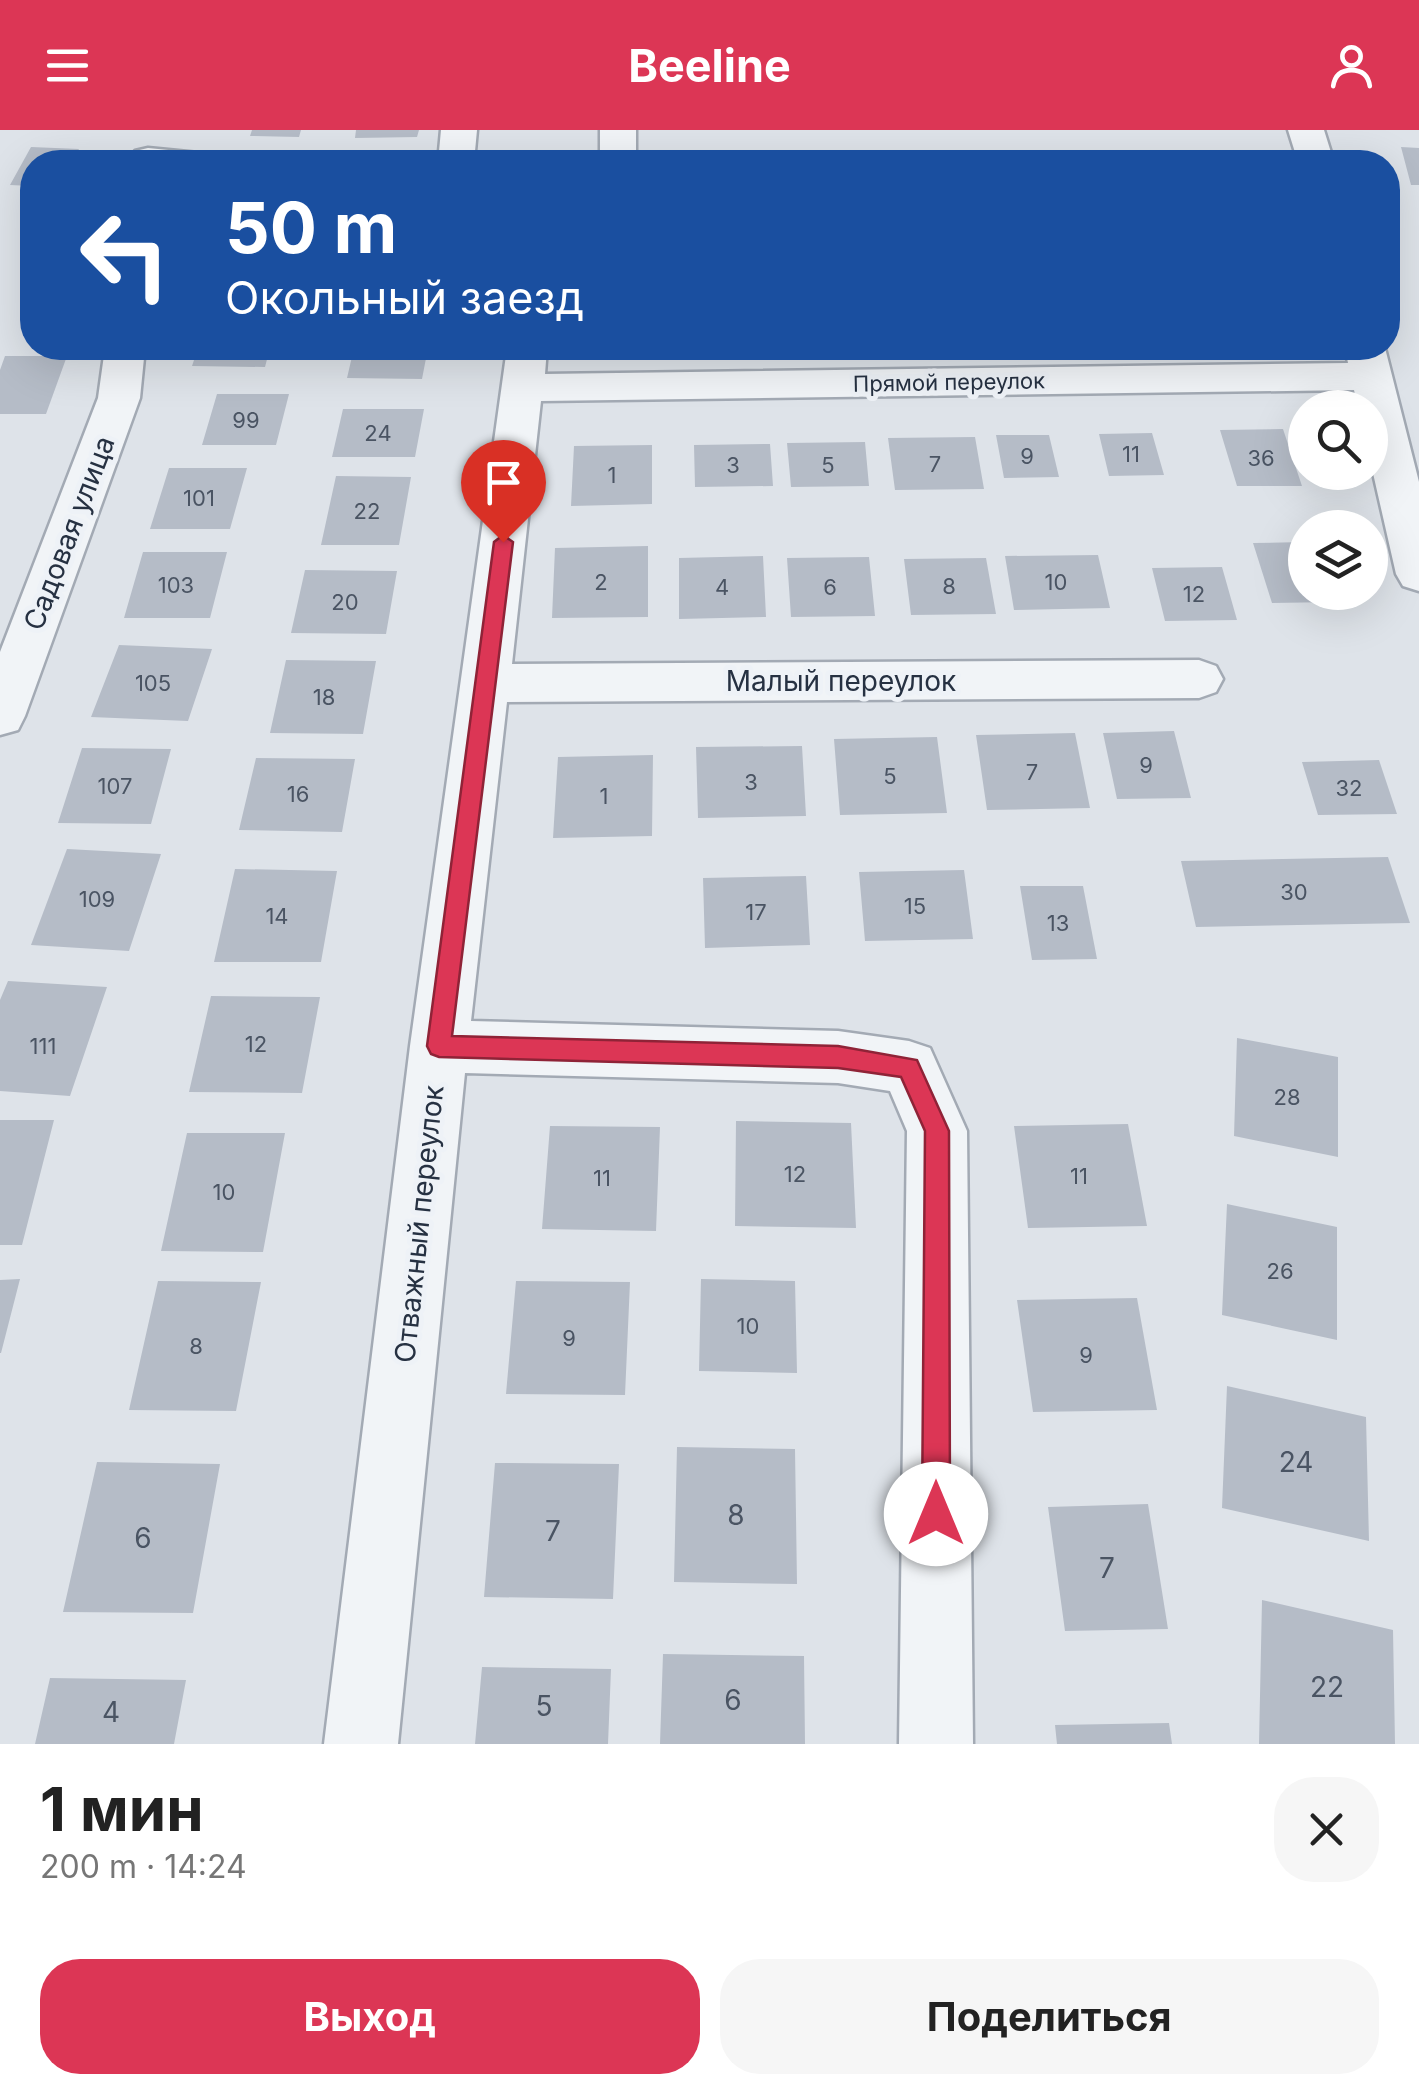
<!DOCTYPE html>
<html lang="ru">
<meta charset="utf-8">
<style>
:root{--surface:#fff;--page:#f6f6f6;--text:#222;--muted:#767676;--accent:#dc3655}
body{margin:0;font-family:Inter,sans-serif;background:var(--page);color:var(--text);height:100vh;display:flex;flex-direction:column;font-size:38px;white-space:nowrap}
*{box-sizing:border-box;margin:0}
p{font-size:32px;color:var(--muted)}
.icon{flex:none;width:55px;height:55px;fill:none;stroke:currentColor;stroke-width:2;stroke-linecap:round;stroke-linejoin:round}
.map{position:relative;height:1614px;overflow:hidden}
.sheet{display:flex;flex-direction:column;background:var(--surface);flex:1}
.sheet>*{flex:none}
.hud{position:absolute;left:20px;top:20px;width:1380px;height:210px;border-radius:40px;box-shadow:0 10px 40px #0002;background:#1a4fa0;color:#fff;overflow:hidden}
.fabs{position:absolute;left:1288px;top:260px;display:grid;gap:20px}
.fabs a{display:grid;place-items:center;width:100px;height:100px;border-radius:50%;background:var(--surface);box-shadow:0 10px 40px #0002;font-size:50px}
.pin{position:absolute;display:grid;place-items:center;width:85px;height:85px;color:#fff;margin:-102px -42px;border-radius:50% 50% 50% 0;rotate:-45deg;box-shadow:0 0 10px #0007}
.pin .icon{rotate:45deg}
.me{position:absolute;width:110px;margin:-55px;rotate:0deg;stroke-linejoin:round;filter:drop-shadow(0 0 8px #0008)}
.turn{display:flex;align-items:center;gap:35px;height:210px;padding:0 40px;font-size:45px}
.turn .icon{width:130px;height:130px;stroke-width:2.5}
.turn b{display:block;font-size:70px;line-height:85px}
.round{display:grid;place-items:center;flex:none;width:105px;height:105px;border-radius:40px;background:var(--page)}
.headline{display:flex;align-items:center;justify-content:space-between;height:170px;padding:0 40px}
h1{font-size:60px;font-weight:700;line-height:75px}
.action{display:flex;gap:20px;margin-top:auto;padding:20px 40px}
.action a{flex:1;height:115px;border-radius:40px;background:var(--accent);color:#fff;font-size:40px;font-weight:700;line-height:115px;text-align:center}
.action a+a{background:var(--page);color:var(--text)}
header{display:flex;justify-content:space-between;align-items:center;height:130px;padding:0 40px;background:var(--accent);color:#fff;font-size:45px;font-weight:700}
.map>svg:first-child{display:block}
</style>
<header><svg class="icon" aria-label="menu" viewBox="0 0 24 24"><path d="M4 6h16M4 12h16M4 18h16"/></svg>Beeline<svg class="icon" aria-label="person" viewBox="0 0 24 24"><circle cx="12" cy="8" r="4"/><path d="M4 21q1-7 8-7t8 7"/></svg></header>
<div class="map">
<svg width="1419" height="1614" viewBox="0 0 1419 1614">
<rect width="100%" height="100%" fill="#dee3e9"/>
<!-- building -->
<path fill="#b5bcc7" d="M252,0h49l-2,7 -49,-1z
M356,0h63l-2,7 -62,1z
M31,17l48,2 -7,13h-40v24l-22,-1z
M1401,17l18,1v37h-8z
M198,218h72l-5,19 -73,-1z
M354,218h74l-6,31 -75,-1z
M593,218h70v4l-70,1z
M5,226h62l-21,58h-46v-44z
M217,264h72l-13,51h-74z
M343,279h81l-9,48h-83z
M1283,299l19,57h-65l-17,-56z
M1152,303l12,42 -55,1 -10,-42z
M996,305h53l10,42 -55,1z
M975,307l9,52 -89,1 -7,-52z
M865,312l4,44 -78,1 -4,-44z
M770,314l3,42 -78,1 -1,-42z
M652,315v59l-81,2 3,-60z
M169,338h78l-17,61h-80z
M336,346l75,1 -12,68h-78z
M1305,412v50h26l3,10 -62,1 -19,-60z
M648,416v71l-96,1 3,-70z
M143,422h84l-17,66h-86z
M1098,425l12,53 -96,2 -9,-54z
M763,426l3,61 -87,2v-61z
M869,427l6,59 -84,1 -4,-59z
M986,428l10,56 -85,1 -7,-56z
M1222,437l15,53 -72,1 -13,-53z
M305,440l92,1 -11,63 -95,-1z
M119,515l93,4 -24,72 -97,-4z
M286,530l90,1 -13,73 -93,-1z
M1174,601l17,67 -74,1 -14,-66z
M1075,603l15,75 -103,2 -11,-75z
M937,607l10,76 -107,2 -6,-76z
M802,616l4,70 -108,2 -2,-71z
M82,618l89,1 -20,75 -93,-1z
M653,625l-1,81 -99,2 5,-81z
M256,628l99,1 -13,73 -103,-2z
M1379,630l18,54 -79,1 -16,-53z
M67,719l94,5 -32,97 -98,-6z
M1388,727l22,66 -214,4 -15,-66z
M235,739l102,2 -16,91h-107z
M964,740l9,69 -108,2 -6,-69z
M806,746l4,69 -105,3 -2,-70z
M1020,756h63l14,73 -65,1z
M8,851l99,6 -37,109 -70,-5v-91z
M211,866l109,1 -18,96 -113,-1z
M1237,908l101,19v100l-104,-21z
M0,990h54l-32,125h-22z
M736,991l115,2 5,105 -121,-2z
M1128,994l19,102 -119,2 -14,-102z
M550,996l110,1 -4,104 -114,-2z
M187,1003h98l-22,119 -102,-1z
M1227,1074l110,23v113l-115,-25z
M20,1149l-19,74h-1v-73z
M701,1149l94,2 2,92 -98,-2z
M158,1151l103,1 -25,129 -107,-1z
M516,1151l114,1 -5,113 -119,-1z
M1137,1168l20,112 -124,2 -16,-112z
M1227,1256l139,31 3,124 -147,-33z
M677,1317l118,2 2,135 -123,-2z
M97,1332l123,2 -27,149 -130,-1z
M495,1333l124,1 -6,135 -129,-2z
M1148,1374l20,125 -103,2 -17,-124z
M1262,1470l131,30 2,114h-136z
M663,1524l141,2 1,88h-145z
M482,1537l129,2 -3,75h-133z
M50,1548l136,2 -12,64h-139z
M1169,1593l3,21h-115l-2,-19z"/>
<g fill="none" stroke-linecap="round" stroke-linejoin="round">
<defs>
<path id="minor" d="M441,0h36l-3,32h-36z
M600,0h36v32h-36z
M1288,0h36l10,32h-36z
M148,18l61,6 5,8h-82l-2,-3 5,-8z
M105,218h40l-5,50 -115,318 -7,14 -18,5v-83l98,-254z
M507,218h40l-2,26 803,-11 -3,-15h40l34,134v109l-16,-5 -7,-12 -26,-114v-52h-12l-4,-18 -813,11 -29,263 687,-4 17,6 7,13 -7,13 -17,6 -692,4 -36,319 367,10 71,10 21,7 37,83 6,613h-74l8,-613 -17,-40 -52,-8 -373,-10 -67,671h-74l86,-698z"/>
</defs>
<!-- minor casing -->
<use href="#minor" stroke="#a3aab4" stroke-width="5"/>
<!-- minor -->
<use href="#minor" fill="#f1f4f7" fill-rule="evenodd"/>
</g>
<!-- route -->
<path fill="#dc3655" stroke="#8f2337" stroke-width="2.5" d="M503,405l10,7 -61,494 386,10 79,14 32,71 1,383 -4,10 -10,4 -10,-4 -4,-10 3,-383 -24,-54 -63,-9 -399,-11 -8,-3 -4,-8 67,-504z"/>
<g text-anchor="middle" stroke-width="10" stroke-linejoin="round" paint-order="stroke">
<!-- far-street labels -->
<g font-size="22" fill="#263142" stroke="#eef2f7">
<text transform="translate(949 252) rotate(-1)" y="8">Прямой переулок</text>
</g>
<!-- number labels -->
<g font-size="22" fill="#4a5463">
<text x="246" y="298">99</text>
<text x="378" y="311">24</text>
<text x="1131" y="332">11</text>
<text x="1027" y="334">9</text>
<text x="1261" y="336">36</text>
<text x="935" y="342">7</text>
<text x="733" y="343">3</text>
<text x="828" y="343">5</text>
<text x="612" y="353">1</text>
<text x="199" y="376">101</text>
<text x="367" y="389">22</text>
<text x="601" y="460">2</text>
<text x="1056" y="460">10</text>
<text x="176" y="463">103</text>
<text x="949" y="464">8</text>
<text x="722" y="465">4</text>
<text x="830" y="465">6</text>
<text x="1194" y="472">12</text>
<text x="345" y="480">20</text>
<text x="153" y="561">105</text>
<text x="324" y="575">18</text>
<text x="1146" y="643">9</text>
<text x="1032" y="650">7</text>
<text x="890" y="654">5</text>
<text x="751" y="660">3</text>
<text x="115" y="664">107</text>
<text x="1349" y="666">32</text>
<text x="298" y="672">16</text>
<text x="604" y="674">1</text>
<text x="1294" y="770">30</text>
<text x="97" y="777">109</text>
<text x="915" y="784">15</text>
<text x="756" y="790">17</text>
<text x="277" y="794">14</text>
<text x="1058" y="801">13</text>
<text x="256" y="922">12</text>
<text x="43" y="924">111</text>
<text x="1287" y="975">28</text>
<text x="795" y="1052">12</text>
<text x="1079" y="1054">11</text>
<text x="602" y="1056">11</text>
<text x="224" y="1070">10</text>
<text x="1280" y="1149">26</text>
<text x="748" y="1204">10</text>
<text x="569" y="1216">9</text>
<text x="196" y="1224">8</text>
<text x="1086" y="1233">9</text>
</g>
<!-- street labels -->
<g font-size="28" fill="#263142" stroke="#eef2f7">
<text transform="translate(69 403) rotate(-69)" y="10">Садовая улица</text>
<text x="841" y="561">Малый переулок</text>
<text transform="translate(419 1094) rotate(-84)" y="10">Отважный переулок</text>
</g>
<!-- near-number labels -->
<g font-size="28" fill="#4a5463">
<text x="1296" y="1342">24</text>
<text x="736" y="1395">8</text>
<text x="553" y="1411">7</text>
<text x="143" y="1418">6</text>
<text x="1107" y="1448">7</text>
<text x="1327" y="1567">22</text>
<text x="733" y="1580">6</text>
<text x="544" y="1586">5</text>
<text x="111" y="1592">4</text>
</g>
</g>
</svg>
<div class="fabs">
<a><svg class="icon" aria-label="search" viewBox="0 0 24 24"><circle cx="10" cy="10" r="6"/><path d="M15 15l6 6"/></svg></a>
<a><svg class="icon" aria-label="layers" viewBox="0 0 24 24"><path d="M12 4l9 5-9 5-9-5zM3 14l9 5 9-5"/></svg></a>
</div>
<div class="pin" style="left:503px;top:412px;background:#d93025"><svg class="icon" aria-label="arrive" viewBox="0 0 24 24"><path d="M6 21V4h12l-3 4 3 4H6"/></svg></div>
<svg class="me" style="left:936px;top:1384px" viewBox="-20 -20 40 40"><circle r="19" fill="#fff"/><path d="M0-13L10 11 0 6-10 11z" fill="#dc3655"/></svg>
<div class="hud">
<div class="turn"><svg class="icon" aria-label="left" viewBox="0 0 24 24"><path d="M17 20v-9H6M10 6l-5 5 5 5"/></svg><div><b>50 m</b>Окольный заезд</div></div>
</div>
</div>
<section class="sheet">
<div class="headline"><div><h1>1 мин</h1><p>200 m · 14:24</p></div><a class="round"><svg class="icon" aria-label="close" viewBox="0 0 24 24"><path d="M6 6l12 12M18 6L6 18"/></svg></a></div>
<div class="action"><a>Выход</a><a>Поделиться</a></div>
</section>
